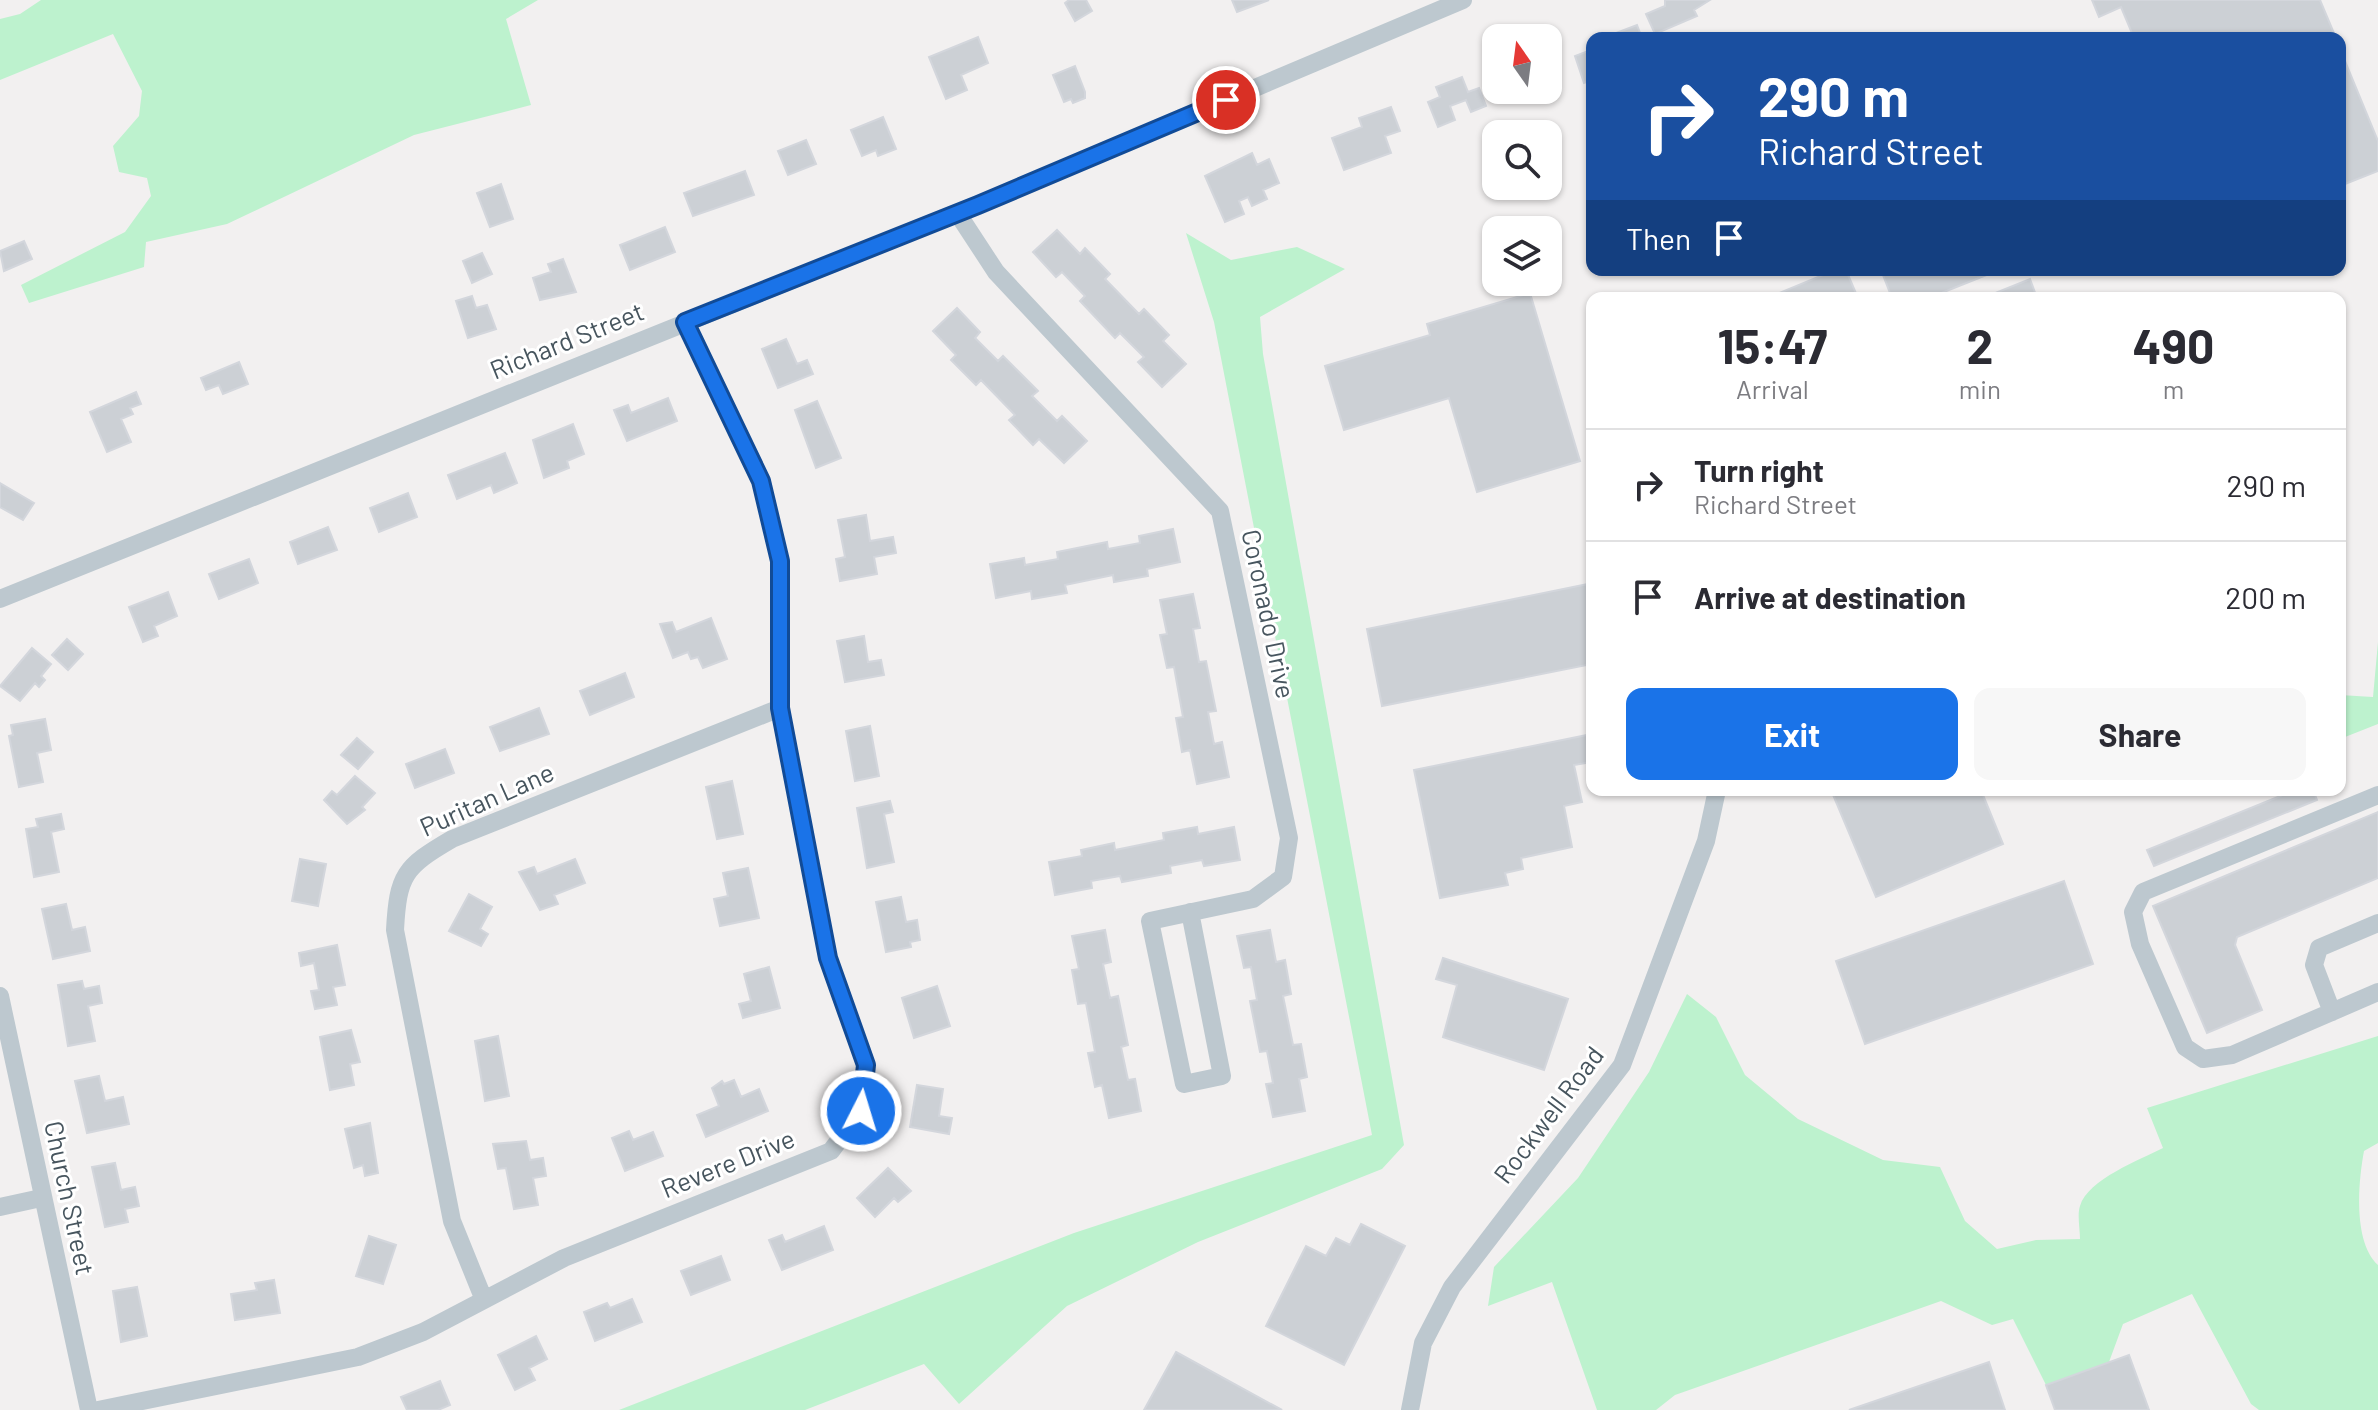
<!DOCTYPE html>
<style>
:root{--surface:#fff;--page:#f7f7f7;--text:#2b2b33;--muted:#7c7c81;--line:#e1e1e2;--accent:#1a73e8}
body{margin:0;font-family:Barlow,sans-serif;background:var(--page);color:var(--text);height:100vh;display:flex;flex-direction:column;font-size:30px;white-space:nowrap}
*{box-sizing:border-box;margin:0}
p{font-size:26px;color:var(--muted)}
.icon{flex:none;width:44px;height:44px;fill:none;stroke:currentColor;stroke-width:2;stroke-linecap:round;stroke-linejoin:round}
.map{position:relative;flex:1;overflow:hidden}
.sheet{position:absolute;left:1586px;top:292px;width:760px;height:504px;display:flex;flex-direction:column;background:var(--surface);border-radius:16px;box-shadow:0 2px 6px #0004}
.sheet>*{flex:none}
.banner{position:absolute;left:1586px;top:32px;width:760px;height:244px;border-radius:16px;box-shadow:0 2px 6px #0004;background:#1a4fa0;color:#fff;overflow:hidden}
.needle{width:52px;rotate:346deg}
.buttons{position:absolute;left:1482px;top:24px;display:grid;gap:16px}
.buttons a{display:grid;place-items:center;width:80px;height:80px;border-radius:16px;background:var(--surface);box-shadow:0 2px 6px #0004;font-size:40px}
.pin{position:absolute;display:grid;place-items:center;width:68px;height:68px;color:#fff;margin:-34px;border:4px solid #fff;border-radius:50%;box-shadow:0 2px 8px #0007}
.me{position:absolute;width:88px;margin:-44px;rotate:5deg;stroke-linejoin:round;filter:drop-shadow(0 0 6px #0008)}
.turn{display:flex;align-items:center;gap:28px;height:168px;padding:0 40px;font-size:36px}
.turn .icon{width:104px;height:104px;stroke-width:2.5}
.turn b{display:block;font-size:56px;line-height:68px}
.then{display:flex;align-items:center;height:76px;padding:0 40px;background:#0003;gap:16px;font-size:30px}
.eta{display:flex;justify-content:space-evenly;align-items:center;height:136px;text-align:center}
.eta b{font-size:48px;font-weight:700;line-height:56px}
.cta{display:flex;gap:16px;margin-top:auto;padding:16px 40px}
.cta a{flex:1;height:92px;border-radius:16px;background:var(--accent);color:#fff;font-size:32px;font-weight:700;line-height:92px;text-align:center}
.cta a+a{background:var(--page);color:var(--text)}
ul{padding:0;list-style:none}
li{display:flex;align-items:center;gap:24px;height:112px;padding:0 40px;border-top:2px solid var(--line)}
li div{flex:1}
li b{display:block;font-size:30px}
li em{font-style:normal}
.map>svg:first-child{display:block}
</style>
<div class="map">
<svg width="2378" height="1410" viewBox="0 0 2378 1410">
<rect width="100%" height="100%" fill="#f2f0f0"/>
<!-- green -->
<path fill="#bdf2ce" d="M41,0h497l-32,19 25,86 -117,30 -187,89 -81,18 -2,25 -115,36 -8,-18 104,-53 26,-36 -4,-18 -28,-6 -6,-26 26,-30 3,-25 -29,-57 -113,46v-61l20,-5z
M1186,233l45,27 66,-13 48,22 -85,48 3,37 141,791 -22,24 -184,73 -131,64 -108,98 -35,-40 -119,46h-186l455,-177 298,-98 -158,-813z
M2378,642v82l-38,15v-44l33,2z
M1687,994l29,23 29,58 53,44 85,41 57,7 25,54 32,28 39,-9 44,-1c0,-10 -3,-24 0,-33 8,-27 60,-46 83,-58l-16,-40 231,-72v107l-14,8c-6,32 -11,91 14,114v145h-119l-8,-6 -59,-110 -69,30 -14,38 -63,23 -33,-66 -21,6 -51,-24 -266,94 -19,15h-59l-45,-128 -64,24 6,-39 84,-89 71,-106z"/>
<!-- building -->
<path fill="#ccd0d5" stroke="#d3d6dc" stroke-width="2" d="M1069,0h17l6,11 -17,10 -10,-18z
M1232,0h37l-32,12z
M1710,0l-16,10 3,6 -42,18 -9,-20 19,-8v-6z
M2092,0h228l16,38h-202l-13,-31 -22,10z
M1637,25l5,13h-39z
M978,37l10,26 -27,12 6,15 -21,9 -17,-42z
M1592,42v38l-8,3 -9,-27 16,-6 -2,-7z
M2340,49l38,92v30l-38,15z
M1075,66l10,26v6l-12,5 -2,-4 -7,3 -11,-27z
M1462,77l6,15 11,-4 7,18 -15,6 -5,-12 -16,6 5,14 -17,7 -10,-25 12,-5 -4,-10z
M1391,107l9,24 -15,5 6,17 -47,17 -12,-32 30,-11 -3,-9z
M883,117l13,32 -18,7 -2,-6 -14,6 -11,-26z
M806,140l10,24 -28,11 -10,-24z
M1252,153l5,12 12,-6 10,24 -16,7 4,9 -15,7 -4,-9 -9,4 5,13 -19,8 -20,-46z
M745,171l9,24 -61,21 -9,-23z
M501,184l12,35 -23,8 -13,-34z
M665,227l10,25 -45,18 -10,-25z
M1057,230l23,24 5,-6 25,26 -5,5 34,35 5,-5 25,26 -6,6 23,23 -24,23 -24,-25 6,-5 -24,-24 -5,5 -35,-37 5,-5 -23,-24 -6,5 -23,-25z
M24,241l8,18 -28,12 -4,-20z
M482,253l10,21 -20,9 -9,-22z
M563,259l13,33 -36,8 -7,-22 18,-6 -3,-8z
M1835,270h11l12,28h-91z
M1881,270h118l-70,28h-37z
M2030,279l7,19h-54z
M1530,293l50,168 -103,31 -28,-94 -105,32 -19,-64 105,-31 -3,-11z
M472,296l4,12 11,-3 9,24 -28,9 -12,-37z
M957,308l23,24 -5,6 23,23 5,-5 35,35 -6,5 25,25 5,-5 25,25 -23,22 -25,-24 -6,6 -24,-25 6,-5 -34,-35 -5,5 -25,-25 5,-5 -23,-24z
M786,339l11,25 10,-4 6,14 -35,14 -16,-39z
M239,362l9,22 -25,10 -4,-9 -13,5 -5,-12z
M136,392l5,12 -11,4 3,6 -12,5 10,23 -24,10 -17,-40z
M668,398l9,23 -50,20 -13,-31 14,-5 3,8z
M817,401l24,57 -25,10 -21,-58z
M573,424l11,30 -17,7 2,7 -25,10 -11,-38z
M505,453l12,30 -23,10 -3,-8 -34,14 -9,-24z
M0,483l34,20 -11,17 -23,-13z
M408,493l9,24 -38,15 -9,-24z
M866,515l4,26 23,-4 3,16 -22,4 3,17 -37,7 -4,-22 9,-2 -7,-37z
M328,527l9,23 -39,14 -8,-22z
M1173,529l7,33 -33,7 1,7 -34,6 -1,-7 -48,10 2,8 -35,6 -1,-8 -35,7 -6,-34 34,-6 1,7 33,-6 -1,-7 50,-10 1,7 32,-6 -1,-7z
M249,559l9,24 -39,16 -10,-25z
M1588,584l4,23v57l-210,42 -15,-77z
M168,592l9,24 -23,10 4,10 -15,6 -14,-35z
M1193,594l7,34 -7,1 6,33 7,-1 10,50 -8,1 6,32 8,-2 7,35 -32,7 -7,-34 -8,2 -6,-34 7,-1 -9,-50 -7,1 -7,-33 7,-1 -7,-34z
M711,618l16,41 -24,9 -5,-11 -7,2 -3,-7 -15,6 -13,-34 12,-2 4,10z
M864,636l4,26 13,-2 3,15 -39,7 -8,-41z
M67,639l16,15 -15,16 -16,-15z
M32,648l19,16 -10,12 4,4 -6,7 -4,-4 -15,18 -20,-15z
M625,673l9,24 -44,18 -10,-24z
M539,708l10,26 -49,17 -10,-24z
M45,719l6,31 -14,3 6,29 -24,5 -10,-51 4,-1 -2,-10z
M870,726l9,50 -24,5 -9,-50z
M1587,735l5,27 -18,3 8,37 -18,4 8,41 -51,11 2,11 -18,4 3,12 -68,13 -26,-128z
M357,738l16,14 -15,17 -17,-14z
M445,749l9,24 -39,15 -9,-24z
M355,776l20,17 -13,14 3,3 -18,14 -23,-24 8,-9 5,4z
M732,781l11,53 -26,5 -11,-52z
M1831,790h150l22,54 -127,53z
M2295,790h18l4,10 -163,66 -7,-16z
M890,801l3,11 -9,2 10,48 -27,6 -10,-60z
M2378,812v66l-141,59 -2,8 27,65 -55,23 -54,-127z
M61,814l3,15 -13,3 8,40 -25,5 -8,-48 12,-2 -2,-8z
M1197,827l1,7 36,-7 6,33 -36,6 -2,-6 -32,6 1,7 -49,9 -2,-6 -29,5 1,7 -37,7 -6,-33 33,-6 -1,-6 33,-7 1,7 49,-10 -1,-7z
M300,859l26,5 -8,42 -26,-5z
M575,859l10,24 -31,12 4,9 -18,6 -21,-38 15,-5 3,7z
M748,868l11,50 -39,8 -6,-27 14,-3 -5,-23z
M2064,881l29,83 -228,80 -29,-83z
M469,894l23,13 -12,22 8,5 -7,12 -32,-15z
M901,897l5,25 11,-2 3,20 -10,2 1,5 -25,5 -10,-50z
M66,904l6,26 13,-3 5,24 -37,8 -11,-50z
M1105,930l6,32 -8,2 7,34 8,-2 10,49 -7,2 7,33 7,-1 6,32 -32,7 -7,-33 -7,2 -7,-34 7,-1 -9,-49 -8,1 -6,-34 7,-1 -7,-33z
M1270,930l6,32 9,-2 6,34 -8,2 10,49 8,-1 6,33 -8,2 6,32 -32,6 -7,-33 7,-1 -6,-32 -7,1 -10,-51 7,-1 -6,-33 -7,1 -7,-32z
M337,945l8,40 -12,2 4,18 -22,4 -4,-18 8,-1 -5,-27 -13,3 -2,-13z
M1443,958l125,41 -24,71 -101,-33 14,-52 -21,-6z
M769,967l11,41 -37,10 -4,-14 12,-3 -7,-27z
M82,981l2,8 15,-3 3,17 -14,3 7,35 -27,5 -10,-61z
M937,986l13,40 -36,12 -12,-40z
M351,1030l9,32 -10,2 4,21 -24,5 -10,-53z
M498,1036l11,60 -24,5 -10,-60z
M99,1076l6,25 18,-4 6,27 -42,9 -12,-52z
M734,1080l7,17 18,-8 9,22 -62,26 -9,-22 22,-9 -7,-18 10,-7 2,3z
M917,1085l26,4 -4,27 13,2 -3,16 -39,-7z
M370,1123l8,50 -13,3 -2,-11 -9,3 -9,-39z
M629,1131l4,9 20,-8 10,24 -38,15 -13,-33z
M526,1141l4,19 13,-2 3,18 -13,2 5,27 -24,4 -8,-41 -8,1 -5,-25z
M115,1163l6,27 14,-3 4,19 -14,3 3,13 -23,5 -13,-60z
M888,1168l23,23 -13,11 -4,-4 -19,19 -18,-19z
M1361,1224l44,22 -61,119 -78,-39 40,-80 20,10 10,-18 14,7z
M824,1226l9,24 -51,20 -13,-30 13,-5 3,7z
M369,1236l27,9 -13,39 -27,-8z
M721,1256l9,24 -39,15 -10,-24z
M274,1280l6,33 -45,7 -4,-26 26,-4 -2,-7z
M137,1287l10,49 -26,6 -8,-51z
M632,1299l10,23 -47,19 -11,-29 23,-9 3,5z
M536,1336l11,23 -18,9 6,12 -20,10 -17,-35z
M1176,1352l106,58h-138z
M2129,1355l20,55h-94l-9,-25z
M1989,1362l16,48h-156z
M440,1381l10,24 -12,5h-31l-6,-13z"/>
<g fill="none" stroke-linecap="round" stroke-linejoin="round">
<!-- minor -->
<path stroke="#bdc8cf" stroke-width="18" d="M958,214l38,58 224,239 69,327 -6,39 -30,22 -103,22 34,163 38,-8 -32,-164
M0,599l978,-394 485,-205
M2378,795l-235,97 -10,20 7,32 45,103 18,12 29,-4 146,-63
M0,996l89,414
M2332,1012l-18,-47 5,-17 59,-25
M0,1207l41,-9
M484,1300l-32,-79 -57,-291c3,-55 9,-63 57,-91l328,-131
M98,1410l260,-53 65,-25 141,-74 267,-107 30,-40 5,-46 -38,-107 -48,-250v-147l-19,-80 -76,-159
M1410,1410l13,-67 29,-56 170,-222 84,-224 11,-51"/>
</g>
<g fill="none" stroke-linecap="round" stroke-linejoin="round">
<defs>
<path id="route" d="M861,1111l5,-46 -38,-107 -48,-250v-147l-19,-80 -76,-159 293,-117 248,-105"/>
</defs>
<!-- route casing -->
<use href="#route" stroke="#114b97" stroke-width="20"/>
<!-- route -->
<use href="#route" stroke="#1a73e8" stroke-width="14"/>
</g>
<g text-anchor="middle" stroke-width="6" stroke-linejoin="round" paint-order="stroke">
<!-- street labels -->
<g font-size="26" fill="#47555e" stroke="#fff">
<text transform="translate(567 341) rotate(-22)" y="9">Richard Street</text>
<text transform="translate(1268 614) rotate(78)" y="9">Coronado Drive</text>
<text transform="translate(487 800) rotate(-24)" y="9">Puritan Lane</text>
<text transform="translate(1549 1115) rotate(-53)" y="9">Rockwell Road</text>
<text transform="translate(728 1164) rotate(-22)" y="9">Revere Drive</text>
<text transform="translate(69 1198) rotate(78)" y="9">Church Street</text>
</g>
</g>
</svg>
<div class="buttons">
<a><svg class="needle" viewBox="-14 -14 28 28"><path d="M0-13l5 13h-10z" fill="#e53935"/><path d="M0 13l5-13h-10z" fill="#7c7c81"/></svg></a>
<a><svg class="icon" aria-label="search" viewBox="0 0 24 24"><circle cx="10" cy="10" r="6"/><path d="M15 15l6 6"/></svg></a>
<a><svg class="icon" aria-label="layers" viewBox="0 0 24 24"><path d="M12 4l9 5-9 5-9-5zM3 14l9 5 9-5"/></svg></a>
</div>
<div class="pin" style="left:1226px;top:100px;background:#d93025"><svg class="icon" aria-label="arrive" viewBox="0 0 24 24"><path d="M6 21V4h12l-3 4 3 4H6"/></svg></div>
<svg class="me" style="left:861px;top:1111px" viewBox="-20 -20 40 40"><circle r="17" fill="#1a73e8" stroke="#fff" stroke-width="3"/><path d="M0-11L8 9 0 5-8 9z" fill="#fff"/></svg>
<div class="banner">
<div class="turn"><svg class="icon" aria-label="right" viewBox="0 0 24 24"><path d="M7 20v-9h11M14 6l5 5-5 5"/></svg><div><b>290 m</b>Richard Street</div></div>
<div class="then">Then<svg class="icon" aria-label="arrive" viewBox="0 0 24 24"><path d="M6 21V4h12l-3 4 3 4H6"/></svg></div>
</div>
<section class="sheet">
<div class="eta">
<div><b>15:47</b><p>Arrival</p></div>
<div><b>2</b><p>min</p></div>
<div><b>490</b><p>m</p></div>
</div>
<ul>
<li><svg class="icon" aria-label="right" viewBox="0 0 24 24"><path d="M7 20v-9h11M14 6l5 5-5 5"/></svg><div><b>Turn right</b><p>Richard Street</p></div><em>290 m</em></li>
<li><svg class="icon" aria-label="arrive" viewBox="0 0 24 24"><path d="M6 21V4h12l-3 4 3 4H6"/></svg><div><b>Arrive at destination</b></div><em>200 m</em></li>
</ul>
<div class="cta"><a>Exit</a><a>Share</a></div>
</section>
</div>
